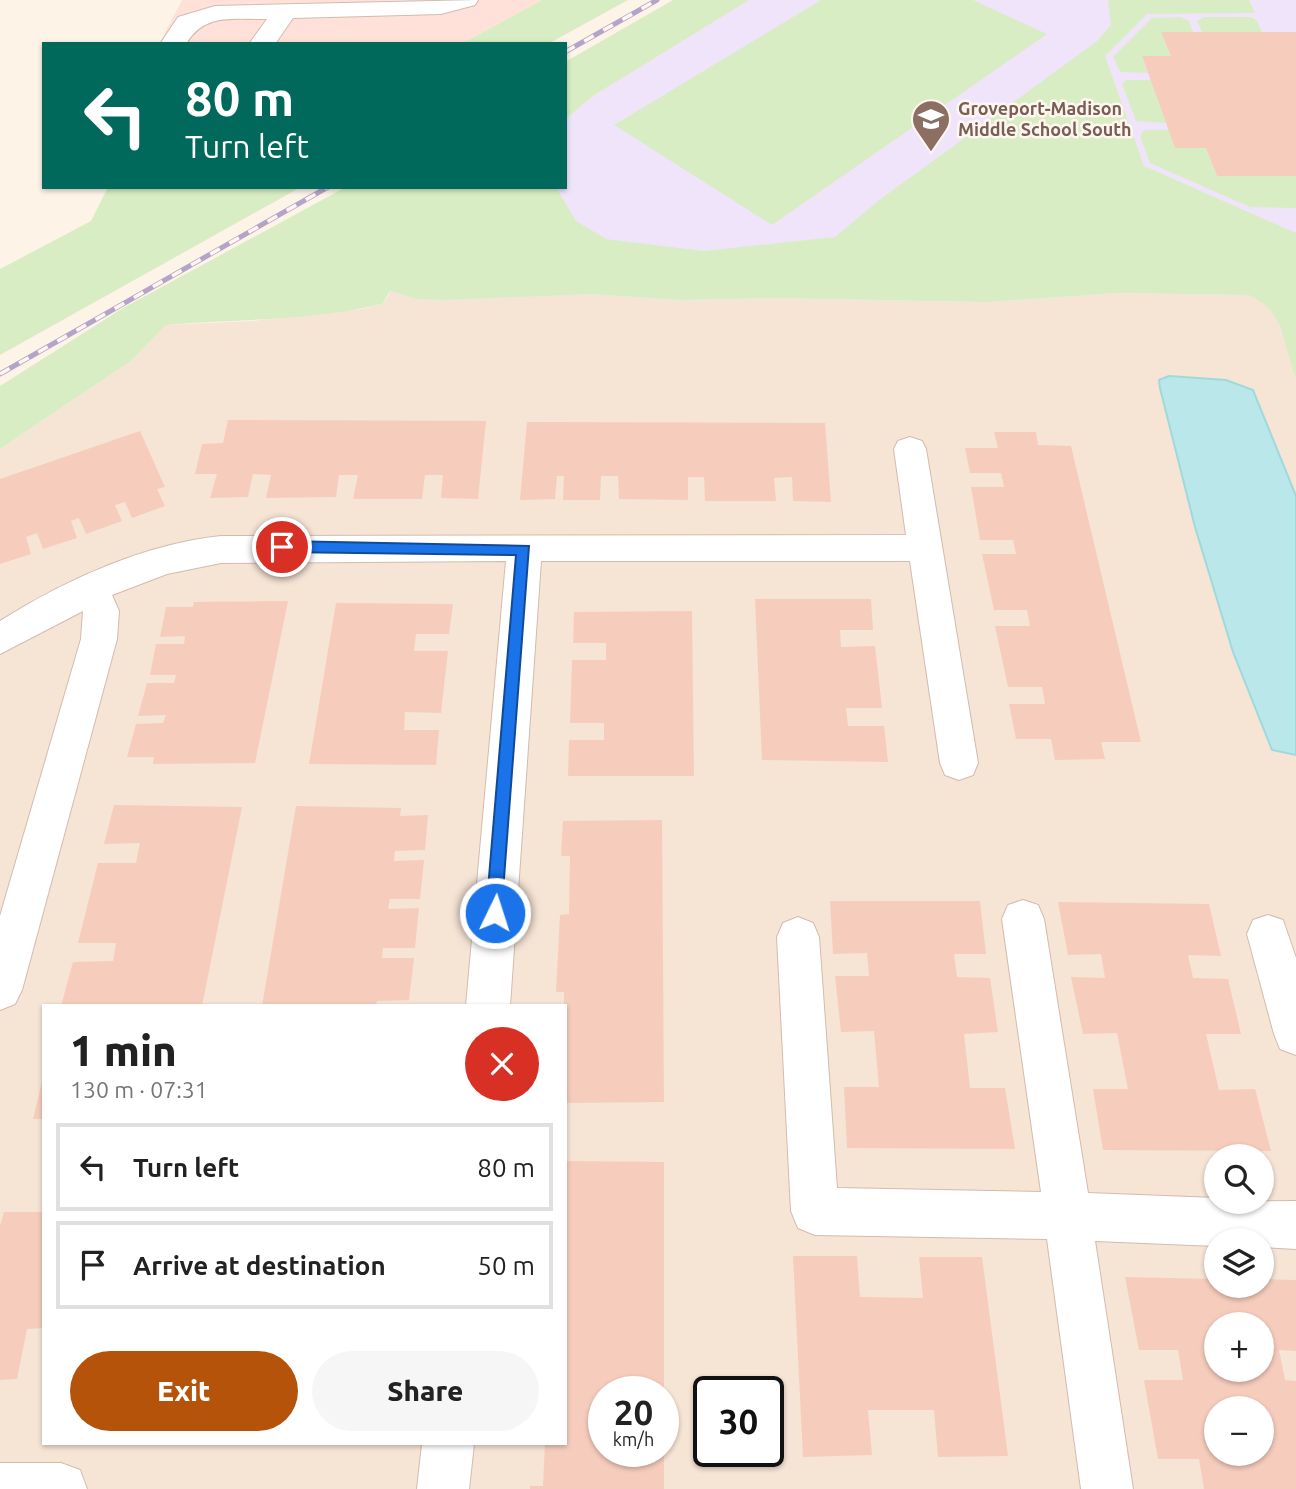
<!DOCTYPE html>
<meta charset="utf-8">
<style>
:root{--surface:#fff;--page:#f6f6f6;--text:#222;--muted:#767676;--line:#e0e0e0;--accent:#b45309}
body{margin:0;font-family:Ubuntu,sans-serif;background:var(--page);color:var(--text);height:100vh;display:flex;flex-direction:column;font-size:26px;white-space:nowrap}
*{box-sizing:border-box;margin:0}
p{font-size:23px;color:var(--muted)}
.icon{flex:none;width:38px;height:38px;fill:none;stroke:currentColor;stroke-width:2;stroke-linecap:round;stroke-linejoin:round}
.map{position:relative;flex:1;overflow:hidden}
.panel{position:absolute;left:42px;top:1004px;width:525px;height:441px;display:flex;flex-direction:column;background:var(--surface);border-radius:0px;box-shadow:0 2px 5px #0004}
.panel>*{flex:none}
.top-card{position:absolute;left:42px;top:42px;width:525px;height:147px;border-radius:0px;box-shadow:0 2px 5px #0004;background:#00695c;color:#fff;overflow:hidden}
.fabs{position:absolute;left:1204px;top:1144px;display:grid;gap:14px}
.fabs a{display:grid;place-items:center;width:70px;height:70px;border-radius:50%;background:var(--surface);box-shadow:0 2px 5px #0004;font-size:35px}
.speed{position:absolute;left:588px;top:1376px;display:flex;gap:14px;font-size:35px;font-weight:700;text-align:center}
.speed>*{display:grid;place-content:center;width:91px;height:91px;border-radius:50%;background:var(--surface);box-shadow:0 2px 5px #0004;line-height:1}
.speed small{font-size:18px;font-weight:400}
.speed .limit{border:4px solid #111;border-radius:10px;background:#fff;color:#111}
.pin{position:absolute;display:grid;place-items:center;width:60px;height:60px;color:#fff;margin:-30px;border:4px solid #fff;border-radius:50%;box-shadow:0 2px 7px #0007}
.me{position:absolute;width:77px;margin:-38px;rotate:4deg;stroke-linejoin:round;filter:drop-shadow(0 0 5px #0008)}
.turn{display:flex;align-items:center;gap:24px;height:147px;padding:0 28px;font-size:32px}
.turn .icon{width:91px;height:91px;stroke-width:2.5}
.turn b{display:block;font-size:49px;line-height:60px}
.round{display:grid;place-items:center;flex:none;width:74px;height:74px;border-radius:37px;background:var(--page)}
.head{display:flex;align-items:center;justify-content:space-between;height:119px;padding:0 28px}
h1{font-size:42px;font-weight:800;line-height:52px}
.cta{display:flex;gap:14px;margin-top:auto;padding:14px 28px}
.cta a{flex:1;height:80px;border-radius:42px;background:var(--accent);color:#fff;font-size:28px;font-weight:800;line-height:80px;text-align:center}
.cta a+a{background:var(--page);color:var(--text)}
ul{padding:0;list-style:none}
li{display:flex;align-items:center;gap:21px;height:88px;margin:0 14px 10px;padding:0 14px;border:4px solid var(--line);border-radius:0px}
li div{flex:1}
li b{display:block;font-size:26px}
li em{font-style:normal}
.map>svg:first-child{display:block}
</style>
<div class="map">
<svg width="1296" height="1489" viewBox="0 0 1296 1489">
<rect width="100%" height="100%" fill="#fef3e7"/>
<!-- residential -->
<path fill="#f6e4d5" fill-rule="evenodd" d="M391,280l289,20 95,-2 211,4 131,-9 131,2 18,8 10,12 20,30v1144h-1296v-1040l131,-88 35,-36 86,-4 111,-12 19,-5 7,-9zM44,1006h521v438h-521zM1216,1157h46v45h-46zM1216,1241h46v45h-46zM1216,1325h46v45h-46zM604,1391h59v60h-59zM709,1391h59v60h-59zM1216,1409h46v45h-46z"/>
<!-- commercial -->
<path fill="#ffe1da" d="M182,0h360l-81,44h-302z"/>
<!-- education -->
<path fill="#f0e4fb" d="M742,0h554v345l-15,-11 -5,-19 -10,-12 -18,-8 -131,-2 -131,9 -211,-4 -95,2 -88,-6 -148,6 -27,-1 -26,-7v-12l70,-93h104v-67l28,-24z"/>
<!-- green -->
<path fill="#d9edc4" d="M542,0h86l-80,44h-87z
M673,0h76l-156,96 -28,24v-58z
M821,0h152l74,34 -275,191 -158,-100z
M1108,0h141l6,13 -108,1 -42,42 39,110 152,67v144c-15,-36 -10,-66 -48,-82l-131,-2 -131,9 -211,-4 -95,2 -88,-6 -148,6 -27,-1 -27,-8 -8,13c-70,17 -144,15 -216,21l-35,36 -131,88v-63l123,-78 223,-121h210l20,34 30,18 98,12 131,-14 43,-36 219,-160 14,-16z
M1180,17l9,4 4,11h-31l9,24h-29l6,17 -28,-1 -7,-15 39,-39z
M1204,17h47l6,4 5,11h-60l-5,-11z
M1126,80h25l15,43 -30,-2 -14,-37z
M1144,130h25l37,18 11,28h79v32l-46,-1 -100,-44 -10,-27z
M108,187h193l-301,168v-86l91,-48z"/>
<!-- water -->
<path fill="#bae8ea" stroke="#9fd9dc" stroke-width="2" d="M1169,376l57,4 27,10 43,106v259l-24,-5 -39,-98 -38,-125 -35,-139 -1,-8z"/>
<!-- building -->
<path fill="#f6cdbd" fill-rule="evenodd" d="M1161,32h135v144h-79l-11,-28h-31l-33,-92h29z
M228,420l258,1 -8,78 -37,-1 2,-23h-18l-3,24h-69l5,-24h-19l-3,22 -70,1 5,-23 -18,-1 -5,23 -38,1 7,-24h-22l7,-30 21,-1z
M527,422l298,1 6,79 -38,-1 -1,-24 -18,1 2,23h-71l-1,-24h-16v23l-69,-1 -1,-23h-17l-1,24h-37l1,-24h-7l-2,23 -35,1z
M140,431l25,56 -8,2 8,17 -33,12 -7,-16 -10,3 7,16 -36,13 -7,-16 -8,3 6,17 -34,11 -6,-16 -11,4 5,17 -31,10v-85z
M994,432h42l2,13 33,1 70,296h-40l4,17 -50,1 -4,-21h-35l-7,-35h36l-3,-17h-34l-13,-61h35l-3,-16h-33l-12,-56h34l-3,-14h-33l-9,-53h33l-3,-14h-31l-5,-25h33z
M755,599h116l2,31h-33l1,17 34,-1 7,62h-36l2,18h36l4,36 -126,-2z
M288,601l-33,162 -102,1 1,-7h-27l9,-33 27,-1 3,-8 -28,1 9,-33h27l2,-8h-26l6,-31h28l1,-8 -25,1 6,-30h27l1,-5z
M336,603l117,1 -4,30h-33l-2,17h34l-7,62 -36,-1 -1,18h35l-3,35 -127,-1z
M692,611l2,165h-126l1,-36h35v-17h-34l2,-63h34v-17h-33l1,-31z
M114,805l128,2 -40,199h-141l12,-44 40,-1 3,-18h-38l20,-80h38l4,-20 -36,1z
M296,806l105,2 -1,8 28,-1 -3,35 -30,1 -1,10 30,-1 -4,39h-30l-2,10 31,-1 -4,40h-32l-1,10h32l-5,42 -32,1 -1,5h-114z
M662,820l2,282 -99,1 -1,-111h-8l4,-77 9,-1 1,-58h-9l2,-35z
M830,901h150l6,53h-32l3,23 33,1 8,54 -34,2 6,54h35l10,61 -168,-1 -3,-61h35l-5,-56 -33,1 -6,-56h34l-2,-23 -34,1z
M1058,902l151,2 12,52 -33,-1 5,23 35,1 13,55h-35l13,56 36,-1 16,62 -168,-1 -10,-61h35l-11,-56 -34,1 -12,-57 34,1 -4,-24 -33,1z
M43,1078l1,41h-11z
M565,1161l99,1v229h-60v60h60v38h-134v-3h13l2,-42h20z
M4,1212h40v116l-17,1 -10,50 -17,1v-154z
M793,1256h64l3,41 63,1 -4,-41h63l26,199 -70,1 -4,-47h-66l4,45 -69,2z
M1125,1277l91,2v7h46v-7l34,1v71l-17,-1 6,30 11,1v108h-92l-5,-30h-41l-14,-79h39l-5,-30h-39zM1216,1325h46v45h-46zM1216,1409h46v45h-46z"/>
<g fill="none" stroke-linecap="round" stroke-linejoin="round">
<defs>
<path id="minor" d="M478,0l-3,5 -34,9 -148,4 -18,26h-26l18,-25c-33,1 -62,-7 -81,25h-26l18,-27 37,-11z
M910,437l12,4 4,8 52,314 -5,12 -14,5 -14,-5 -5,-12 -30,-202h-369l-31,445h-44l40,-445 -285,2 -54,11 -55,21 7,16 -2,28 -95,351 -7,14 -15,6v-94l81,-277 2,-28 -83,43v-33c65,-41 144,-77 221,-85l685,-1 -12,-86 4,-8z
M1023,900l15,5 6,14 44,274 128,5v4l80,-1v48l-34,-2v-6h-46v5l-121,-5 38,248h-52l-34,-250 -232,-4 -17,-7 -7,-17 -14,-274 6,-14 15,-6 15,6 6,14 18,251 204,4 -39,-273 6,-14z
M1268,915l15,5 13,38v97l-16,-6 -6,-15 -27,-100 6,-14z
M422,1444h52l-5,45h-52z
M0,1463h61l19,7 7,19h-87z"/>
</defs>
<!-- minor casing -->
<use href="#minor" stroke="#d4bbae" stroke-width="2"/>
<!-- minor -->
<use href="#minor" fill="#fff" fill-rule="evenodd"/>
<defs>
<path id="rail" d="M565,52l92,-52
M0,374l328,-187"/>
</defs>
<!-- rail casing -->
<use href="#rail" stroke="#b4a4ca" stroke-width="5"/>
<!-- rail -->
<use href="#rail" stroke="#fff7ef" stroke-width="3.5" stroke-dasharray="11" stroke-linecap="butt"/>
</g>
<!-- route -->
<path fill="#1a73e8" stroke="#114b97" stroke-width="2" d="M282,541l247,5 -28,372 -6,3 -9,-8 30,-358 -234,-3 -7,-5z"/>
<!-- icons -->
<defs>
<symbol id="school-pin" viewBox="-11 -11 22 30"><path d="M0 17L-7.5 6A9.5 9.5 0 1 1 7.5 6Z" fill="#8d6e63" stroke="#fff7ef"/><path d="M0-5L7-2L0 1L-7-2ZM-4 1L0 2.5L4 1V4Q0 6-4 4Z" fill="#fff"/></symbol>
</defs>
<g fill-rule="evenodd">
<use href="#school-pin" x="909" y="97" width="44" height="60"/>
</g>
<g text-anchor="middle" stroke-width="5" stroke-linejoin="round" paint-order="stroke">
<!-- far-education labels -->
<g font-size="18" font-weight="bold" fill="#785e54" stroke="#fff7ef" text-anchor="start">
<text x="958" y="115">Groveport-Madison<tspan x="958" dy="21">Middle School South</tspan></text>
</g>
</g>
</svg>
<div class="fabs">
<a><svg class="icon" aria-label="search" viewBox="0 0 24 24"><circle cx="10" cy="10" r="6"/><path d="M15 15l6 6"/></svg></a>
<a><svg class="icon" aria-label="layers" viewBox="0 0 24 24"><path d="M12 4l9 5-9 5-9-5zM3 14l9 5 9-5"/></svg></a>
<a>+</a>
<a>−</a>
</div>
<div class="speed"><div>20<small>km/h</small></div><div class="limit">30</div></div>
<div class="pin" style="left:282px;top:547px;background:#d93025"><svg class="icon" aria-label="arrive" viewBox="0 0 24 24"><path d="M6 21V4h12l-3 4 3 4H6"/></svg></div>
<svg class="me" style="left:495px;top:913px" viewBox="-20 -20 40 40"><circle r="17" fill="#1a73e8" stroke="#fff" stroke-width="3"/><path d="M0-11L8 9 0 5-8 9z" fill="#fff"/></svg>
<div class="top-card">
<div class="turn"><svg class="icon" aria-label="left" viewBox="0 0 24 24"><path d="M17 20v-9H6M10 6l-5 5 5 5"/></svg><div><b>80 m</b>Turn left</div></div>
</div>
<section class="panel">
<div class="head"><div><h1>1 min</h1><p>130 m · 07:31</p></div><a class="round" style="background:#d93025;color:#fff"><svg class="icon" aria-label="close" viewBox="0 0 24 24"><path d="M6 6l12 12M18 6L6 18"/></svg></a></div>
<ul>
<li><svg class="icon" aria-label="left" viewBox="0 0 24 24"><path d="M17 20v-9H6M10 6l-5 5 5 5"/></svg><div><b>Turn left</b></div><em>80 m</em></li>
<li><svg class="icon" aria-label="arrive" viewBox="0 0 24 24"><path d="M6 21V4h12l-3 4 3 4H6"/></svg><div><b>Arrive at destination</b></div><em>50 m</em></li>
</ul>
<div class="cta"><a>Exit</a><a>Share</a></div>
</section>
</div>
